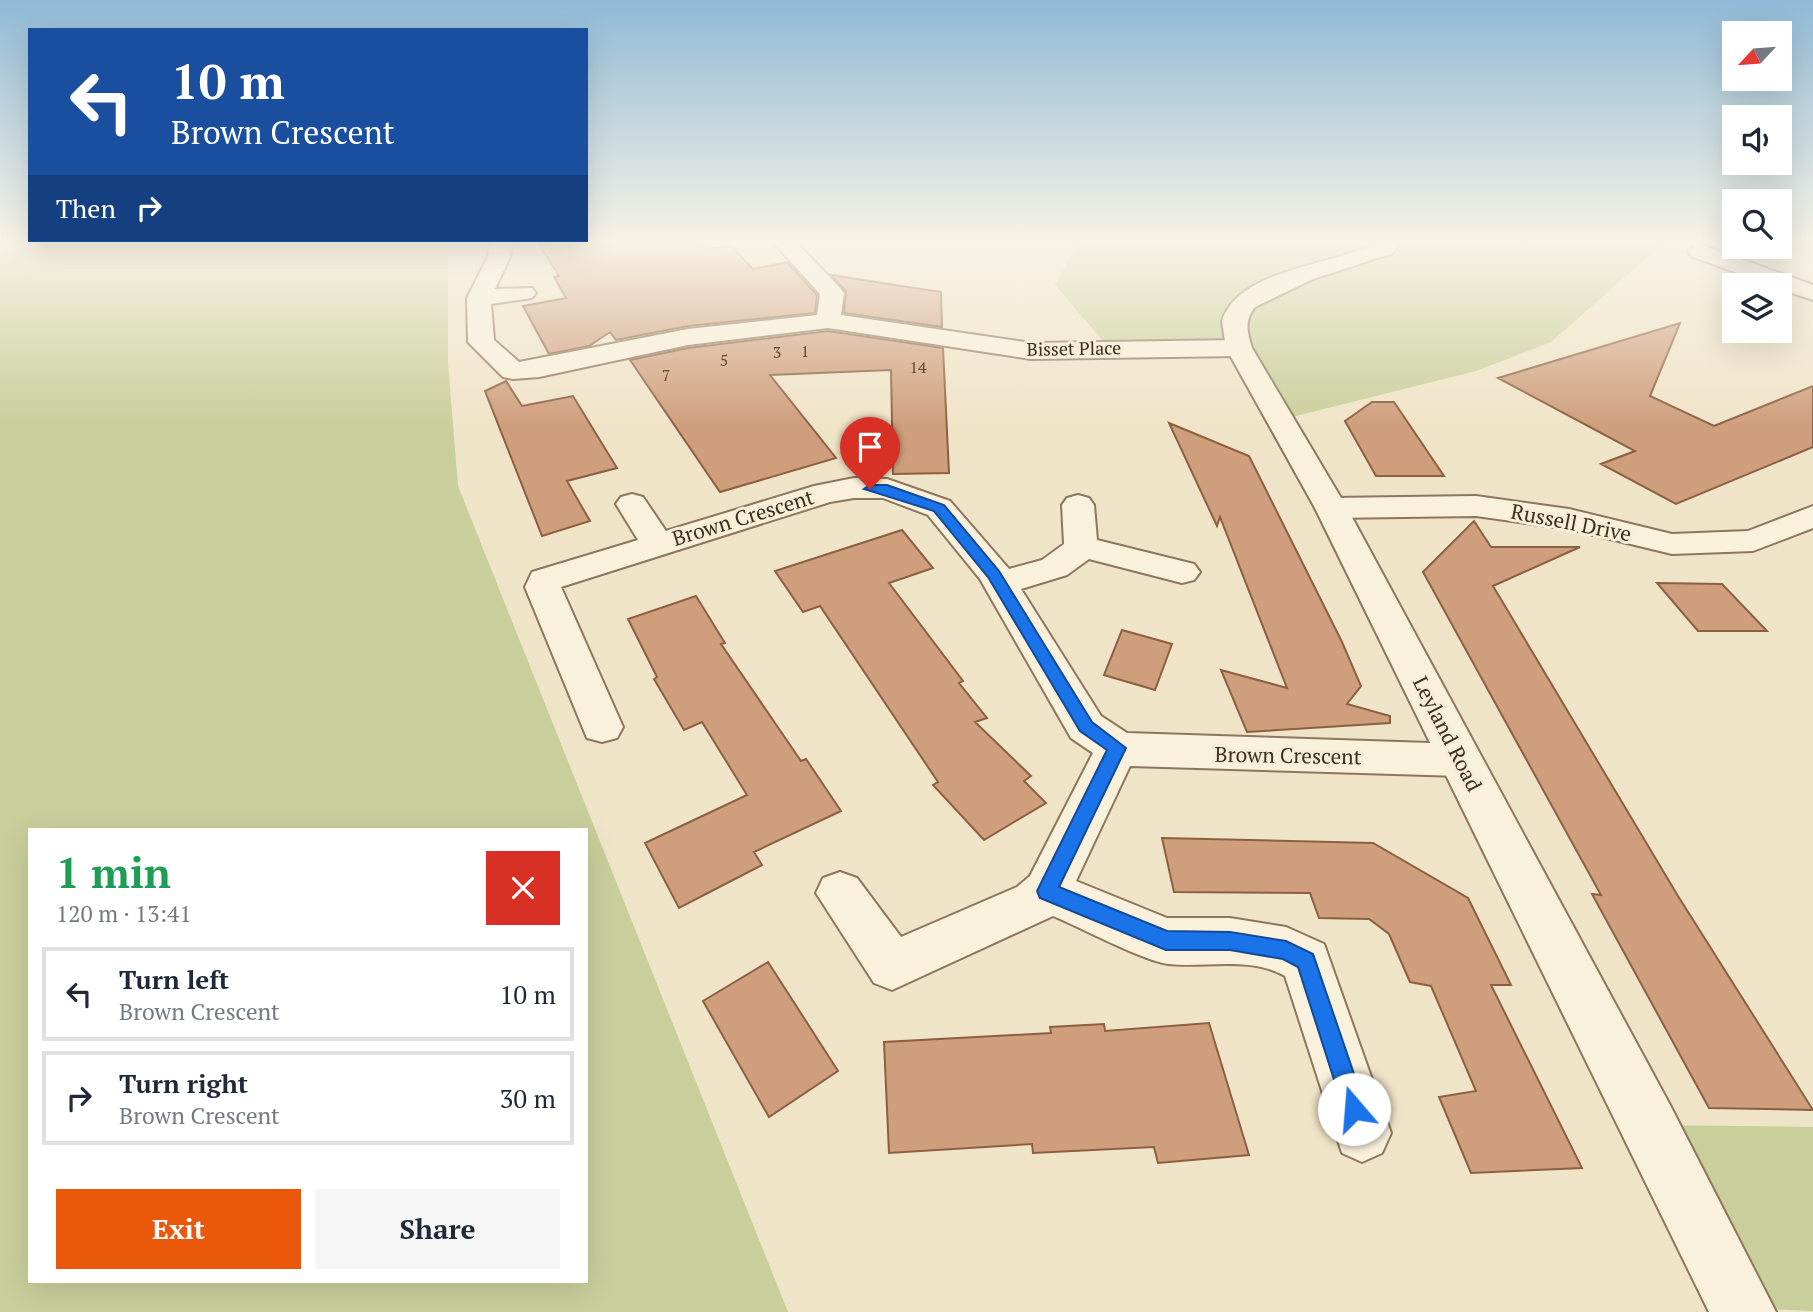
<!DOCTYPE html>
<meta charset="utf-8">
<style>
:root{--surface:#fff;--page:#f6f6f7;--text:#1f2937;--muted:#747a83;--line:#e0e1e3;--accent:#ea580c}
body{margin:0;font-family:"PT Serif",serif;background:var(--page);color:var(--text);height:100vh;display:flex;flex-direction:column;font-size:26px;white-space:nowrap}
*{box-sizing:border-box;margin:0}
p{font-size:23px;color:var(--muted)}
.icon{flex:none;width:38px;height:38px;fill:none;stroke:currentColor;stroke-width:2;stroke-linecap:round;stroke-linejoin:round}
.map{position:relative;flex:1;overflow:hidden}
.details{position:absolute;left:28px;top:828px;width:560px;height:455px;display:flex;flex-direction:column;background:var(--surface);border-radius:0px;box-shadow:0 7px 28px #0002}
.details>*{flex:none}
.guide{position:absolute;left:28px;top:28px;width:560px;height:214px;border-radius:0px;box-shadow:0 7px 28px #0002;background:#1a4fa0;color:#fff;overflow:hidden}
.needle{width:46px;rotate:244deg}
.controls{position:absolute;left:1722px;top:21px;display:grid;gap:14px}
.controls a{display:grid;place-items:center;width:70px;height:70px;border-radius:0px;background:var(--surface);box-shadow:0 7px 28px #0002;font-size:35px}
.pin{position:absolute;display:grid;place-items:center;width:60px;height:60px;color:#fff;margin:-72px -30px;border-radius:50% 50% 50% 0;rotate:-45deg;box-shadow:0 0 7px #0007}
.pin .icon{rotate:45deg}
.me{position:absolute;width:77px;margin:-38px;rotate:342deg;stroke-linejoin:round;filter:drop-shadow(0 0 5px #0008)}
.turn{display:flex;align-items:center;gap:24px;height:147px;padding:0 28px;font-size:32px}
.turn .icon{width:91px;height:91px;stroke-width:2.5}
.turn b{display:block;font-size:49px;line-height:60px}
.then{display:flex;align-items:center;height:66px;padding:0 28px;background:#0003;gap:14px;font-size:26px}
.round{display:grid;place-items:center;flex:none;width:74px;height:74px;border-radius:0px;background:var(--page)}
.head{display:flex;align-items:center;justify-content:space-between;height:119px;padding:0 28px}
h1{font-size:42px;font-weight:700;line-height:52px;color:#1e9e55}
.primary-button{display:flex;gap:14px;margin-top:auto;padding:14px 28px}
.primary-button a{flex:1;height:80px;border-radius:0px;background:var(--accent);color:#fff;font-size:28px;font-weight:700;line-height:80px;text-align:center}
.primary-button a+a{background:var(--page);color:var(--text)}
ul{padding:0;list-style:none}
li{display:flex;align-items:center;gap:21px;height:94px;margin:0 14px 10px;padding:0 14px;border:4px solid var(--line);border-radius:0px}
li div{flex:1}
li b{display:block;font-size:26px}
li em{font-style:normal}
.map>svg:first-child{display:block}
</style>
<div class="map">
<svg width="1813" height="1312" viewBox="0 0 1813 1312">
<rect width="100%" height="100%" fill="#f0e4c8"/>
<!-- green -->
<path fill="#c9cf9b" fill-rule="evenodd" d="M26,241h418l4,9v113l10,123 330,826h-788v-1067zM30,830h556v451h-556z
M1080,241h586l-115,101 -75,29 -196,49 -41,-72h-130l-54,-63z
M1650,1125l163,2v184l-72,-3z"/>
<!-- building -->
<path fill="#cf9f7d" stroke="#8d5f41" stroke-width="2" d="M537,241h167v9l26,-5 23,24 34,-7 30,33 -2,18 -127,13 -72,14 -6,-8 -21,14 -40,8 -26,-48 43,-8 -12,-21 5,-1z
M831,275l110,17 1,35 -98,-14 2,-22z
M1680,323l-30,73 64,30 99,-40v61l-137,57 -75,-40 34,-13 -137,-73z
M828,331l115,17 6,125 -56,1 -2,-104 -121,5 66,83 -116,34 -90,-132 58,-12z
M506,381l16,25 51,-10 44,72 -50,13 23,40 -48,15 -57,-145z
M1372,402h22l50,74h-68l-31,-55z
M1169,423l80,33 93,186 19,44 -14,18 43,12v7l-143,9 -26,-62 66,18 -67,-171 -3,9z
M1474,521l17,26h89l-87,39 185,310 135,214 -104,-2 -117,-214 9,1 -178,-323z
M902,530l31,38 -44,15 74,98 -4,2 28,35 -12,4 56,54 -7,5 22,22 -62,37 -51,-55 5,-3 -118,-176 -17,6 -28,-41z
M1657,583l65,1 45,47h-69z
M696,596l29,47 -4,1 80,117 5,-2 35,52 -87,41 8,13 -83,43 -34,-65 102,-48 -45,-73 -18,8 -30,-51 3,-2 -29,-58z
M1122,630l50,14 -17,46 -51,-15z
M1162,838l211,5 95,55 43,87h-20l91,183 -111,5 -32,-76 37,-6 -45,-105 -21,-4 -21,-48 -20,-15 -50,-1 -9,-25 -136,-1z
M768,962l70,109 -69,46 -66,-116z
M1209,1023l40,132 -91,8 -4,-16 -121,6 -1,-9 -143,9 -5,-111 167,-9 -1,-6 54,-3 1,7z"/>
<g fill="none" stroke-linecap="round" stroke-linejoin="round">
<defs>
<path id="minor" d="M490,241h22l-2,16 -15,32 37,-1 4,5 -4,5 -41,6 3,36 25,22 169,-33 129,-14 3,-21 -48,-53h23l45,47 4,5 -3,22 190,28 208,-3 9,2 4,6 -4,6 -9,2 -208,3 -203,-31 -140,17 -149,32 -26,2 -10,-2 -35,-35 -1,-44 21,-41z
M1699,244l114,41v15l-33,-11v-4h-10l-79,-29 -3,-5z
M854,478l33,1 63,22 59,68 33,-9 22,-16 -2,-39 5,-7 11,-3 11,3 5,7 3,35 97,24 6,8 -6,8 -12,3 -93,-24 -22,16 -46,14 80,127 26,17 333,11 15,4 6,12 -6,12 -15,4 -330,-10 -54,115 91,37h63l56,9 38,17 67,189 -9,20 -20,9 -20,-9 -57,-177c-35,-20 -80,-8 -117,-12 -27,-4 -88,-37 -115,-48l-161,74 -18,-7 -58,-90 7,-15 17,-6 17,6 44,59 116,-50 13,-11 63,-123 -22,-15 -91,-159 -52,-64 -45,-17h-29l-24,4 -269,85 62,140 -6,11 -15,4 -15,-4 -62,-151 7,-15 106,-32 -22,-36 5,-7 11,-3 11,3 23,34 148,-45z
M1476,496l93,13 103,25 76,-3 65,-25v22l-60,23 -81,3 -103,-25 -93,-13 -145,2 -11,-3 -5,-7 5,-7 11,-3z"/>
<path id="tertiary" d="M1379,241h24l-10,12 -80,26 -58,28c-11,14 -8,25 -3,41l95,160 323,597 106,207h-67l-394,-804 -89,-160 -4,-27c17,-54 116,-55 157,-80z"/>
</defs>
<!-- minor casing -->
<use href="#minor" stroke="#8d765c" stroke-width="4"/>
<!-- tertiary casing -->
<use href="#tertiary" stroke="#8d765c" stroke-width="4"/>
<!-- minor -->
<use href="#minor" fill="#faf1dc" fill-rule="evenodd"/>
<!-- tertiary -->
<use href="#tertiary" fill="#faf1dc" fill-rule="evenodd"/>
</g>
<!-- sky -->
<linearGradient id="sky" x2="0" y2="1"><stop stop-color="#8fbad6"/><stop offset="0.57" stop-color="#f8f3e6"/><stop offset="1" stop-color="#f8f3e6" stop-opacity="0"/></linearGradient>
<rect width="1813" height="425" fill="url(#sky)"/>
<!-- route -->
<path fill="#1a73e8" stroke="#114b97" stroke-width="2" d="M887,485l57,20 55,66 93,151 34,26 -67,139 108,44 63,1 56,9 27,13 53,155 -3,8 -9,3 -8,-3 -48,-150 -15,-8 -53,-9h-64l-126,-52 -3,-7 70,-141 -27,-19 -92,-154 -54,-66 -70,-22 6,-4z"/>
<g text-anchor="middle" stroke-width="6" stroke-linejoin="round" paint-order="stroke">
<!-- far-number labels -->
<g font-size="16" fill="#624a37">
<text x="805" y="357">1</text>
<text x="777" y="358">3</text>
<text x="724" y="366">5</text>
<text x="918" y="373">14</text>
<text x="666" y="381">7</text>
</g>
<!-- far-street labels -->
<g font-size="18" fill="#3d2e20" stroke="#f7eed8">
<text transform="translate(1074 349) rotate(-1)" y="6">Bisset Place</text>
</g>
<!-- street labels -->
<g font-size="21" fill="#3d2e20" stroke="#f7eed8">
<text transform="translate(743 518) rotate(-17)" y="7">Brown Crescent</text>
<text transform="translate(1571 523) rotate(11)" y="7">Russell Drive</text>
<text transform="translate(1447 734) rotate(63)" y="7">Leyland Road</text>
<text transform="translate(1288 756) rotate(1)" y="7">Brown Crescent</text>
</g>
</g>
</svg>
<div class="controls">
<a><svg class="needle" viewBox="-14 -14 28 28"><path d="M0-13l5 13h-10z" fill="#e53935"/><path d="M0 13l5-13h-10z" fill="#747a83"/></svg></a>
<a><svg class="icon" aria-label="sound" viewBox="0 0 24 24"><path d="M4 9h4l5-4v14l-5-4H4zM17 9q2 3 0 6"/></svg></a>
<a><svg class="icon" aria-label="search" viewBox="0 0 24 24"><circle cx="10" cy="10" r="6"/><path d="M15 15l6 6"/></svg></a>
<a><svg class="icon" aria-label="layers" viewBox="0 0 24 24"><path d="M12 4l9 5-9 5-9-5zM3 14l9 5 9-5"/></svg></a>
</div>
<div class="pin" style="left:870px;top:489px;background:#d93025"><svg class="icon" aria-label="arrive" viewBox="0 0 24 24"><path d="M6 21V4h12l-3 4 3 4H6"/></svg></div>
<svg class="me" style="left:1354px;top:1109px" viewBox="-20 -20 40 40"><circle r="19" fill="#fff"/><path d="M0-13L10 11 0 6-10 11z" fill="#1a73e8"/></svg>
<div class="guide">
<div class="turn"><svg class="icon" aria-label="left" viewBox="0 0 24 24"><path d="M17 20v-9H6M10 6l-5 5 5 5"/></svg><div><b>10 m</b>Brown Crescent</div></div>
<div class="then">Then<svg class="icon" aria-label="right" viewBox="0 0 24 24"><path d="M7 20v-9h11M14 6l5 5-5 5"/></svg></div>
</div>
<section class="details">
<div class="head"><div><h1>1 min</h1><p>120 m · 13:41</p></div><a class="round" style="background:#d93025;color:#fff"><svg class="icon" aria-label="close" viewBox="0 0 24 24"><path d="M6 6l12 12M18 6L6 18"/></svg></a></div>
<ul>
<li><svg class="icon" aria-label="left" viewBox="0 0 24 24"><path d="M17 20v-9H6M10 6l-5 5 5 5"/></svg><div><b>Turn left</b><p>Brown Crescent</p></div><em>10 m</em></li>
<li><svg class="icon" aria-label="right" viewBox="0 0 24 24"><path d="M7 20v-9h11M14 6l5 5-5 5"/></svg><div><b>Turn right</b><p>Brown Crescent</p></div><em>30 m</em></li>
</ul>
<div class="primary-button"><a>Exit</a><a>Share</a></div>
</section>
</div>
